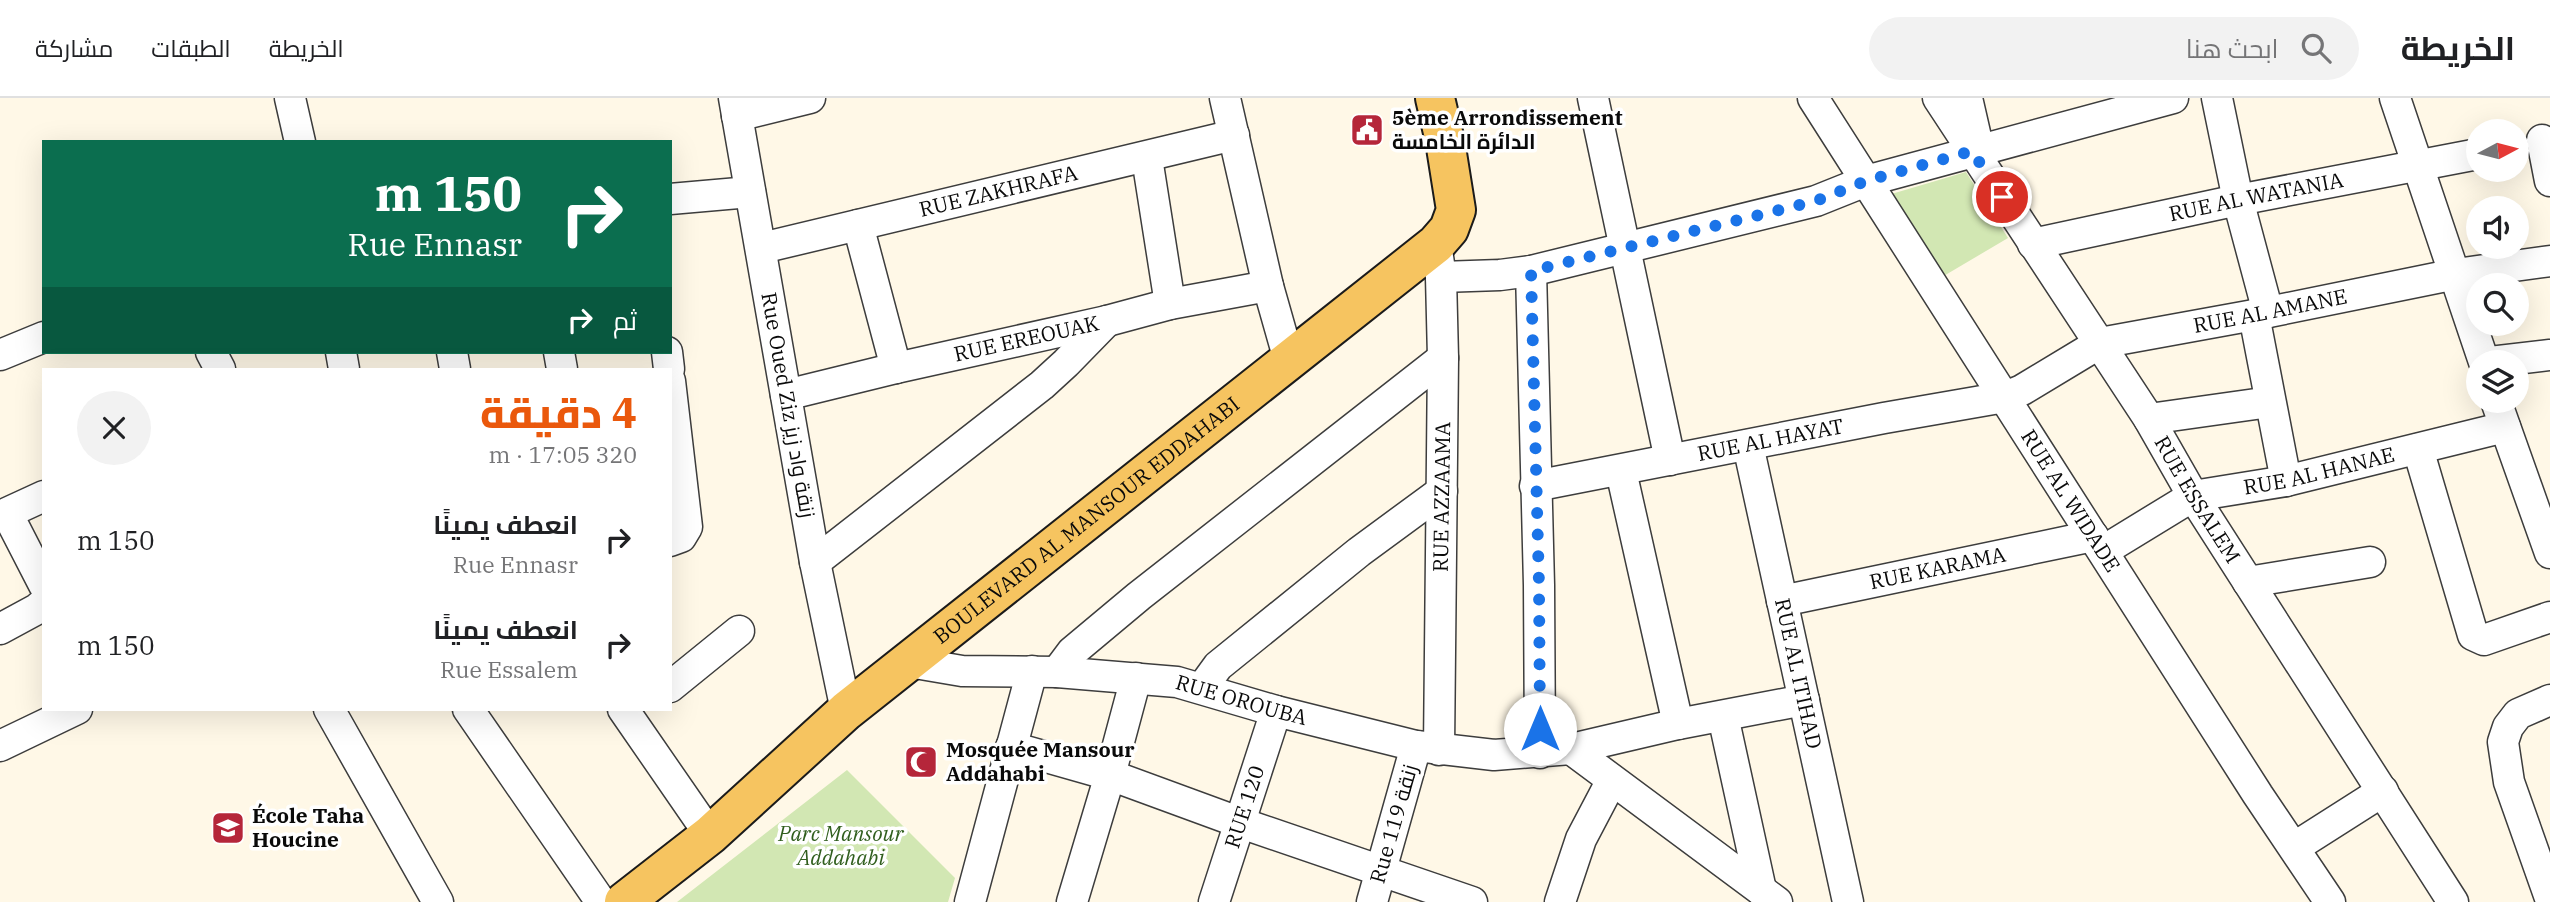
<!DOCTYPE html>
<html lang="ar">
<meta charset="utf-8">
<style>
:root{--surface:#fff;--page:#f2f2f2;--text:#202124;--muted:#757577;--line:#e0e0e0;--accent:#ea580c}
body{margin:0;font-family:"IBM Plex Serif",Cairo,serif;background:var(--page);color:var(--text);direction:rtl;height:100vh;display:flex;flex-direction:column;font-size:26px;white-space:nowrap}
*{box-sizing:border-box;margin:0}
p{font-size:23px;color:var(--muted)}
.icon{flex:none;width:38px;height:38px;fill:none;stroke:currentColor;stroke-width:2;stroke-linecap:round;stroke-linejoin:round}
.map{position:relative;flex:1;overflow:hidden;direction:ltr}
.drawer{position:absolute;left:42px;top:270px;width:630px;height:343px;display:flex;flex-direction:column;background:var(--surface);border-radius:0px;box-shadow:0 7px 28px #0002;direction:rtl}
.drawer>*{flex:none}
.banner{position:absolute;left:42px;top:42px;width:630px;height:214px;border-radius:0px;box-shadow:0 7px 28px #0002;direction:rtl;background:#0b6e4f;color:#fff;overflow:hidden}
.needle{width:46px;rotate:83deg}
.buttons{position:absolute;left:2466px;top:21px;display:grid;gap:14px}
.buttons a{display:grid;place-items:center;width:63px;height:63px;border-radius:50%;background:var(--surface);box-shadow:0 7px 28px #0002;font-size:35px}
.pin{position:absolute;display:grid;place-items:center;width:60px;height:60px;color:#fff;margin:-30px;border:4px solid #fff;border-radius:50%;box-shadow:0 2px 7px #0007}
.me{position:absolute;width:77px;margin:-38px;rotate:0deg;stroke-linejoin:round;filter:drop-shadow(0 0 5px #0008)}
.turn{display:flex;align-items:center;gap:24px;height:147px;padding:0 35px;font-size:32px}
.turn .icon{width:91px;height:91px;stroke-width:2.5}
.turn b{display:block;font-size:49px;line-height:60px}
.then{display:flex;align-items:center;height:66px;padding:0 35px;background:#0003;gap:14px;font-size:26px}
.round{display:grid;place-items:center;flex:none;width:74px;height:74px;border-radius:37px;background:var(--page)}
.summary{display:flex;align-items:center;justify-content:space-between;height:119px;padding:0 35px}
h1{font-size:42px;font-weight:800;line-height:52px;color:var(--accent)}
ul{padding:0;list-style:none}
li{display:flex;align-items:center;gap:21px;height:105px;padding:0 35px}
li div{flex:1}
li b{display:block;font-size:26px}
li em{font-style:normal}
header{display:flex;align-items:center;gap:42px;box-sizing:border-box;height:98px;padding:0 35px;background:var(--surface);border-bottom:2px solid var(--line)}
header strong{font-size:33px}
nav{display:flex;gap:38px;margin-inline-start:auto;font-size:24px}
.search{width:490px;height:63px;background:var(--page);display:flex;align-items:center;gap:18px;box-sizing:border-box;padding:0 24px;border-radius:38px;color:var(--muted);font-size:26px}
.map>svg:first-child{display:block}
</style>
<header>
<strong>الخريطة</strong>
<div class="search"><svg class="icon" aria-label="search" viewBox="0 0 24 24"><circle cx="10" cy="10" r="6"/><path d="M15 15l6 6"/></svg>ابحث هنا</div>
<nav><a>الخريطة</a><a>الطبقات</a><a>مشاركة</a></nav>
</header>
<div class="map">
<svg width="2550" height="804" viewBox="0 0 2550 804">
<rect width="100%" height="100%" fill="#fff8e7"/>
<!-- green -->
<path fill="#d2e7b3" d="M1966,74l42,66 -66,39 -54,-82z
M847,672l108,108 -7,24h-271z"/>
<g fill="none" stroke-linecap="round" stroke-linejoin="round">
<defs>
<g id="minor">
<path d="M290,0l10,44"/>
<path d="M734,0l81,464 31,149"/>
<path d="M1225,0l43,188 21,74"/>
<path d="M1593,0l77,362"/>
<path id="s1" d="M1813,0l445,697 72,107"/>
<path id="s2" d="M1938,0l211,321 44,77 260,406"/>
<path d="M1967,0l11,48"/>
<path d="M2217,0l21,102 30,112"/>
<path d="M2395,0l89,264"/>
<path d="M737,18l73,-18"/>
<path d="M2542,42l8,41"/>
<path d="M1147,60l23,146"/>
<path d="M670,101l80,-7"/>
<path d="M858,127l38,143"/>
<path id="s3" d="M2033,146l205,-44 240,-46"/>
<path id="s4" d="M762,150l472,-113"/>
<path d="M1438,159l3,20 2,81 -4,392"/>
<path d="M1531,173l8,314 1,168"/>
<path d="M1441,179l59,-2 31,-4 285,-70 50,-20 307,-83"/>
<path d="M2254,217l32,166"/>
<path d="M211,254l9,17"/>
<path d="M341,254l3,17"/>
<path d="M452,254l3,17"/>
<path d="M559,254l3,17"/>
<path d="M667,254l2,17"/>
<path d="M0,257l44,-18"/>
<path d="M2490,264l60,-7"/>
<path d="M670,283l17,146 -6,10 -11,4"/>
<path id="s5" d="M786,297l110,-27 211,-47 63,-17 98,-18"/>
<path d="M2496,303l54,152"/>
<path d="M2149,321l121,-17"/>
<path id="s6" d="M1748,347l100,457"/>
<path d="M2418,351l55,186 11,5 66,-23"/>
<path d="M1621,373l57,253"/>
<path id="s7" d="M1535,388l349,-68 121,-21 17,-7 78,-47 154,-28 202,-41 94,-13"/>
<path d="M44,398l-37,17 37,72"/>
<path id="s8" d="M2103,453l90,-55 93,-15 219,-54"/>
<path d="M815,464l227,-177 24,-22 41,-42"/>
<path d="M2248,484l122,-20"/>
<path id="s9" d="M1782,503l311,-65"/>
<path d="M0,531l37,-20 7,-6"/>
<path id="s10" d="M909,564l53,9 95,1 120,10 99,29 140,35 78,9 77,-6 107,-25 126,-24"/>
<path d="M1057,574l15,-20 67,-56 304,-238"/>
<path d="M670,589l69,-56"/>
<path d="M1202,590l16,-22 141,-114 83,-61"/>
<path d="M2550,602l-32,14 -10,13 -5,15 6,40 41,116"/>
<path d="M329,611l109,193"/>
<path d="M468,611l133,193"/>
<path d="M623,611l87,126"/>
<path d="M1723,618l38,174"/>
<path d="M0,648l77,-37"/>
<path d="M1011,649l99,28 131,48 231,79"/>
<path d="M1571,651l206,153"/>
<path d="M2295,749l88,-56"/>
<path d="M970,804l62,-231"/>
<path d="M1072,804l38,-127 26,-97"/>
<path id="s11" d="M1214,804l62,-191"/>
<path d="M1372,804l44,-156"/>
<path d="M1560,804l21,-63 31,-59"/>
</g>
<g id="major">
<path id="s12" d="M624,804l86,-67 136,-124 590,-467 13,-15 7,-19 -11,-69 -10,-43"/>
</g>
</defs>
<!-- minor casing -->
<use href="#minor" stroke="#3d3d3d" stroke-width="33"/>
<!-- major casing -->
<use href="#major" stroke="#1b1b1b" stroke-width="42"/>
<!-- minor -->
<use href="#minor" stroke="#fff" stroke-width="30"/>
<!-- major -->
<use href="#major" stroke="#f6c460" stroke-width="38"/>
</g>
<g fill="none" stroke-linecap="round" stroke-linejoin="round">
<!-- route -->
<path stroke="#1a73e8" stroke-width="12" stroke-dasharray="0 21.6" d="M1540,631l-1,-144 -8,-314 285,-70 50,-20 106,-30 30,46"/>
</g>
<!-- icons -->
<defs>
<symbol id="civic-square" viewBox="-11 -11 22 22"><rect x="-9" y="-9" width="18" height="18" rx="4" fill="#b5263a" stroke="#fff"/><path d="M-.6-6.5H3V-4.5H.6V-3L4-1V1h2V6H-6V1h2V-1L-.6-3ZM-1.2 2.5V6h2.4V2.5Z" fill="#fff"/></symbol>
<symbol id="mosque-square" viewBox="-11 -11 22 22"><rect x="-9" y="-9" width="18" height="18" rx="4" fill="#b5263a" stroke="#fff"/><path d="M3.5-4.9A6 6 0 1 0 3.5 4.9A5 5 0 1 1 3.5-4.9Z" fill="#fff"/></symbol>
<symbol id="school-square" viewBox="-11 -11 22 22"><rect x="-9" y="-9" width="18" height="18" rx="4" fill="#b5263a" stroke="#fff"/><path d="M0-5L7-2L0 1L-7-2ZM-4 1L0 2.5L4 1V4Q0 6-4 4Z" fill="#fff"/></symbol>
</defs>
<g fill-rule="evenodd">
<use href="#civic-square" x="1348" y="13" width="38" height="38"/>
<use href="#mosque-square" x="902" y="645" width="38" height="38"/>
<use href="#school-square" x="209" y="711" width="38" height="38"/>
</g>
<g text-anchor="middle" stroke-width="7" stroke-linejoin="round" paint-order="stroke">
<!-- poi labels -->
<g font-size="21" font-weight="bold" fill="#0a0a0a" stroke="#fff" text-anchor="start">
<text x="1392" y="27">5ème Arrondissement<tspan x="1392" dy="24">الدائرة الخامسة</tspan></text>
<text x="946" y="659">Mosquée Mansour<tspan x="946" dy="24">Addahabi</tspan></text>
<text x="252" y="725">École Taha<tspan x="252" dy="24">Houcine</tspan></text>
</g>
<!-- street labels -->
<g font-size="21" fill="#0a0a0a" stroke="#fff">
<text dy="7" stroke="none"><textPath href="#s4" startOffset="243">RUE ZAKHRAFA</textPath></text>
<text dy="7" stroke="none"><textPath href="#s3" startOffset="228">RUE AL WATANIA</textPath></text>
<text dy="7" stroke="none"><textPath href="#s7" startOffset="761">RUE AL AMANE</textPath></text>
<text dy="7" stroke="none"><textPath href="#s5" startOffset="247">RUE EREOUAK</textPath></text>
<text transform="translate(788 307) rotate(80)" y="7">Rue Oued Ziz زنقة واد زيز</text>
<text dy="7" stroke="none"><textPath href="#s7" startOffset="240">RUE AL HAYAT</textPath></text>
<text dy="7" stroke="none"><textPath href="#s8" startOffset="234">RUE AL HANAE</textPath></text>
<text transform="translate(1442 399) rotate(-89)" y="7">RUE AZZAAMA</text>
<text dy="7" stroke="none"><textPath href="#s2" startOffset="478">RUE ESSALEM</textPath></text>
<text dy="7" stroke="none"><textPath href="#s1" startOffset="478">RUE AL WIDADE</textPath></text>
<text dy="7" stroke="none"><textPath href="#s12" startOffset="600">BOULEVARD AL MANSOUR EDDAHABI</textPath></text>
<text dy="7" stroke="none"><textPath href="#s9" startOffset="159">RUE KARAMA</textPath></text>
<text dy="7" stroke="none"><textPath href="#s6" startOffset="234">RUE AL ITIHAD</textPath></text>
<text dy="7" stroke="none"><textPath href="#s10" startOffset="336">RUE OROUBA</textPath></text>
<text dy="7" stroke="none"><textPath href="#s11" startOffset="100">RUE 120</textPath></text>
<text transform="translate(1394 726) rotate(-74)" y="7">Rue 119 زنقة</text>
</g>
<!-- park labels -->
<g font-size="21" font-style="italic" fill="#305e1d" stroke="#fff">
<text x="841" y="743">Parc Mansour<tspan x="841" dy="24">Addahabi</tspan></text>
</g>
</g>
</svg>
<div class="buttons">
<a><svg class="needle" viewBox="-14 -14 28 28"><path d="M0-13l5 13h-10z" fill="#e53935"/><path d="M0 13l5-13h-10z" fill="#757577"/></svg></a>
<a><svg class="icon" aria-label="sound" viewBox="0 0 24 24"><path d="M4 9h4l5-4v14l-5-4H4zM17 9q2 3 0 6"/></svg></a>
<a><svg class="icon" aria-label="search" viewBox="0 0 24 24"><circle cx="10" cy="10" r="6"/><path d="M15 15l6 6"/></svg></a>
<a><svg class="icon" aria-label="layers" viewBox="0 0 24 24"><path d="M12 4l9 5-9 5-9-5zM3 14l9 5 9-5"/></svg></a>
</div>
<div class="pin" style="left:2002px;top:99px;background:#d93025"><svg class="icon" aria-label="arrive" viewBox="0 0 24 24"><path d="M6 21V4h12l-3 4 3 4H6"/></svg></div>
<svg class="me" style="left:1540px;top:631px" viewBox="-20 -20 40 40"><circle r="19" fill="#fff"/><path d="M0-13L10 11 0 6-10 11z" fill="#1a73e8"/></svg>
<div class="banner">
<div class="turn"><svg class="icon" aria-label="right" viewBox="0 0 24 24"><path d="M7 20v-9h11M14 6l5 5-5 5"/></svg><div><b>150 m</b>Rue Ennasr</div></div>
<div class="then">ثم<svg class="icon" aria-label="right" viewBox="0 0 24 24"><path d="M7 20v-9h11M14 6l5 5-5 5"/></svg></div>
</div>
<section class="drawer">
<div class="summary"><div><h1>4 دقيقة</h1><p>320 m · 17:05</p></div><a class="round"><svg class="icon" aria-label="close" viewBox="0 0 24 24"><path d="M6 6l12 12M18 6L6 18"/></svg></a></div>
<ul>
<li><svg class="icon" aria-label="right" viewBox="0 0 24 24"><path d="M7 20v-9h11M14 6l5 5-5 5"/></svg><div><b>انعطف يمينًا</b><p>Rue Ennasr</p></div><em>150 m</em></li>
<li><svg class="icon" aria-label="right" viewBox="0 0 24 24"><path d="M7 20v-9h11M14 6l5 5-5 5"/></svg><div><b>انعطف يمينًا</b><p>Rue Essalem</p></div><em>150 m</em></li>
</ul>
</section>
</div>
